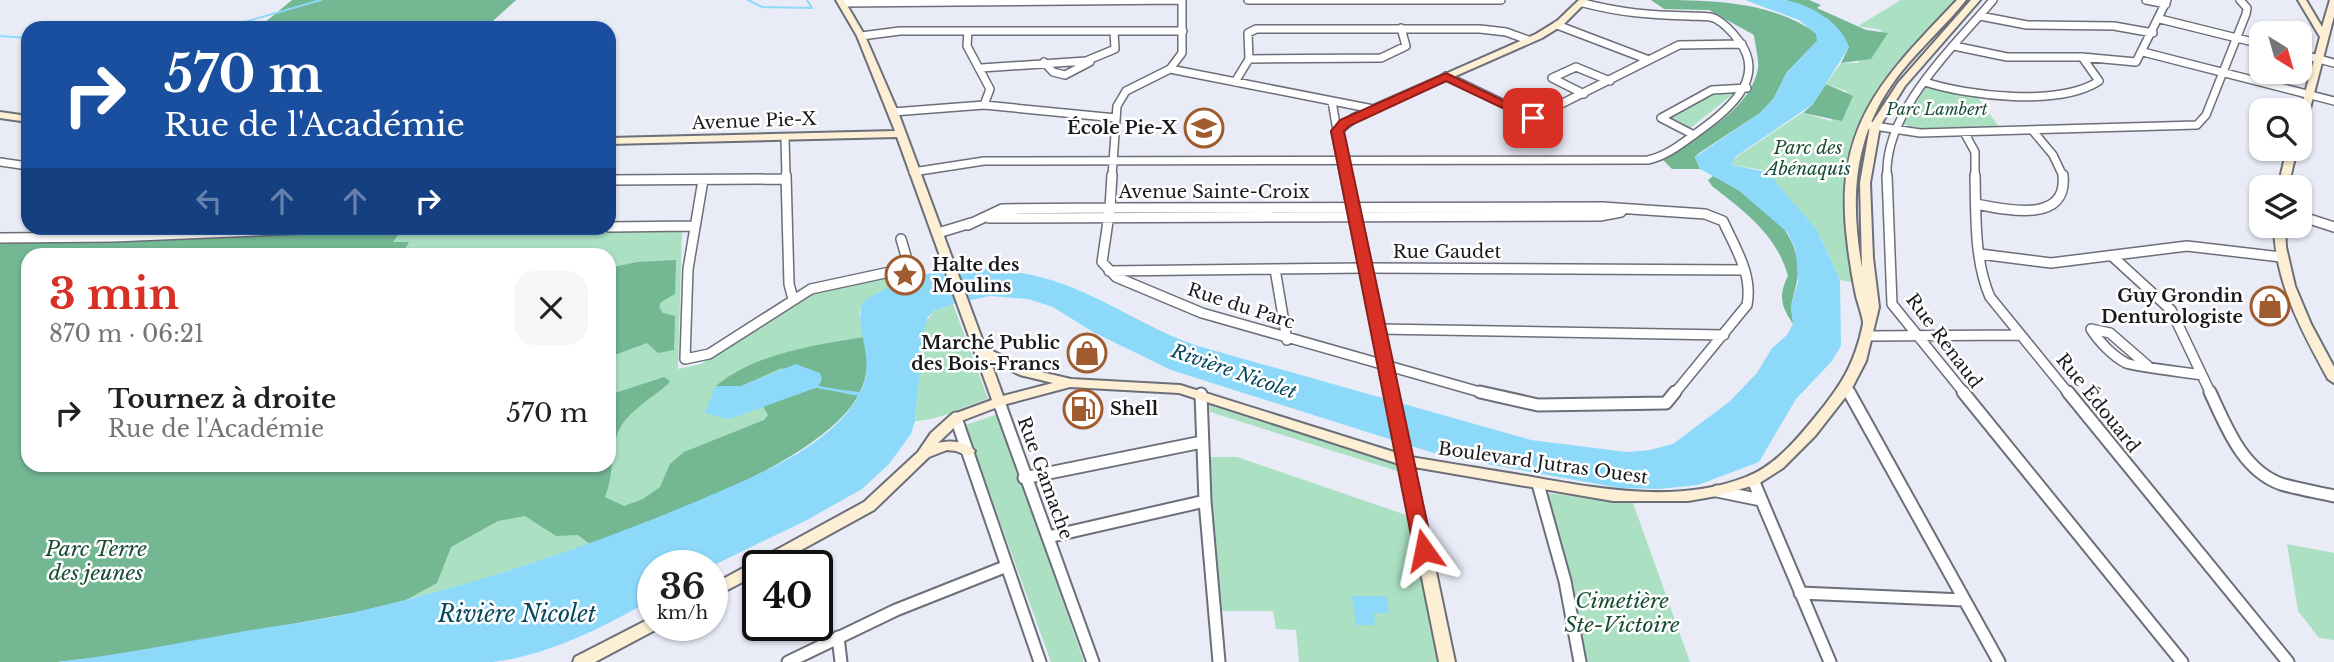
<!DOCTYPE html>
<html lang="fr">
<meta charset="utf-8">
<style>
:root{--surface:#fff;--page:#f6f6f6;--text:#202124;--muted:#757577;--accent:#d93025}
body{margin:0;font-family:"Libre Baskerville",serif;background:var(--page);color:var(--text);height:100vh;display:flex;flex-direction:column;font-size:26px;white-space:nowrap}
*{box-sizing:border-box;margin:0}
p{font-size:23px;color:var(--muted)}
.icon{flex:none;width:38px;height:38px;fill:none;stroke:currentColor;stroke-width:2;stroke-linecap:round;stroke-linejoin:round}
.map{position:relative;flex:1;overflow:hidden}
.side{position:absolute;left:21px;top:248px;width:595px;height:224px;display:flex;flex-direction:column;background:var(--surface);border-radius:21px;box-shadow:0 2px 5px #0004}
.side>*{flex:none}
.guide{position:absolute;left:21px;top:21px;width:595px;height:214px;border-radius:21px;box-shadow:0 2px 5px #0004;background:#1a4fa0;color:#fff;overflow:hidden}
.needle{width:46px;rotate:143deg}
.controls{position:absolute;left:2249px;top:21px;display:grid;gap:14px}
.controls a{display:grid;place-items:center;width:63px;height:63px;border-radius:14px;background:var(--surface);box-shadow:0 2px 5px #0004;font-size:35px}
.speed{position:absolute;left:637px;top:550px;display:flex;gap:14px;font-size:35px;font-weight:700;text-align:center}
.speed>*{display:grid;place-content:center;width:91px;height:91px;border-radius:50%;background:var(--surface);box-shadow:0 2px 5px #0004;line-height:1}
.speed small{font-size:18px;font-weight:400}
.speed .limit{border:4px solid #111;border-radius:10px;background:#fff;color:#111}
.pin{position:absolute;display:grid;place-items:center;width:60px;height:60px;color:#fff;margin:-30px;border-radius:14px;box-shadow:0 4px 10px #0006}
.me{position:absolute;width:77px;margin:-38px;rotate:348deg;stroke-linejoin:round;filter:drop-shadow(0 0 5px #0008)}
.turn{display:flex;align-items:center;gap:24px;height:147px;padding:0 28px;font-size:32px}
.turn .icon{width:91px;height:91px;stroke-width:2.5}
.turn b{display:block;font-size:49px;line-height:60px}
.lanes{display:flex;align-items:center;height:66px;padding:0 28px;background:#0003;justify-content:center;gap:35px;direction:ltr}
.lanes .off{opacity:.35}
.round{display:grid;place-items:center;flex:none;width:74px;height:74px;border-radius:21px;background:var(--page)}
.headline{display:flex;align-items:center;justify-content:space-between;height:119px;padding:0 28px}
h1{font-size:42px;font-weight:700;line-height:52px;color:var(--accent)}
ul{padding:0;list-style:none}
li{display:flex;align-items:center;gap:21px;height:91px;padding:0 28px}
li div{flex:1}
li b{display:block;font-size:26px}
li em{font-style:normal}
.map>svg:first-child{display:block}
</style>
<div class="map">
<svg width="2334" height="662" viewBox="0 0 2334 662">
<rect width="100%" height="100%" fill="#e9ecf7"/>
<!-- green -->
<path fill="#ace0c3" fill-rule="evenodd" d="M1901,0h56c-54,57 -116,113 -111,198 1,28 7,57 11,85l-17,-3 -23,-50 -54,-60 -31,-5 3,-7 67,-45 29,8 16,-30 -21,-7 15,-21h17l24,-33 -24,-4z
M1710,85l25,1 3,4 -50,40 -29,-14z
M1927,86l50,10 22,31 -77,2 -21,-5z
M319,229l363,1 -4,139 23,-5 101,-68 8,-9 106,-21 4,10 -44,17 -17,19 9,46 -248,176 -29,11 -138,43 -95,24 -301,50h-57v-425zM28,256h581v210h-581z
M953,304l35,95c-25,7 -46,21 -73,22l9,-96 10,-14z
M1209,403l188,60 3,9 -190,-60z
M998,414l86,248h-33l-86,-237z
M1205,457h32l178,61 28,144h-144l-3,-32 -20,-1 -3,-18h-54z
M1546,493l87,10 57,159h-106z
M2287,544l47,9v87l-15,-2 -21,-27z"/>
<!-- forest -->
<path fill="#73b793" d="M292,0h224l-31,28h-227z
M1651,0c56,0 120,0 166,34v7l-30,31 -13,26 -14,15 -61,40 -4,4 5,12h-28l-9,-9c32,-23 88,-49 95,-92 1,-10 -3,-23 -4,-33l-45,-25 -45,-1z
M1786,0h23l12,5 -4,3 49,22 22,3 -17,26 -30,4 8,-16 -21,-28z
M1826,84l27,12 -11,25 -39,-8 10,-9z
M1713,176c35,18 82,46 85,90 1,14 -4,24 -6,36 -2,7 1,15 1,22 -12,-18 -15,-28 -5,-48 -11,-41 -44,-65 -76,-90l-4,-6z
M402,229l-9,13h16l-8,14h-373v210h581v-71l55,-18 6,4 -2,3c-17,15 -46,30 -52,54 -5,20 -3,39 -11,59l19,9 19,-7 17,-12 10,-23 14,-12 80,-32 4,-5 -5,-9 54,-19 -35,-19 -41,18h-25c39,-33 99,-41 149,-49 3,20 4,38 -6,57 -34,66 -199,125 -268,151l-13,-10 -22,1 -31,-20 -27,5 -47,26 -14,36 -31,17 -48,12 -223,41 -78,9h-57v-425z
M676,260l-1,34 -14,8 -2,5 4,6 12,3 -1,34 -16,3 -11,-10 -38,14v-89l28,-6z"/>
<!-- water -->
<path fill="#8dd9fa" d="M1745,0c12,0 26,0 39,0 24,3 58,23 65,47l-36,57 -78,53 -3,8 35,7 50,58 23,50 1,66 -9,15 -36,38 -37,63 -61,23 -39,4 -39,-1 -177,-32 -272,-86 -78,-38 -40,-25 -25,-8 -38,-3 -37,8 -19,7 -6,6 -5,18 -8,86 -4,13 -22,30 -27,25 -55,31 -95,46 -59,-1v34c-49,28 -104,56 -160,63h-436c62,-7 122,-19 183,-30 40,-7 81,-11 120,-21 118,-27 231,-65 342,-112 53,-23 128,-51 157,-104 20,-37 -7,-64 4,-93 64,-45 156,-41 224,-8 38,17 71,39 111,52l333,94 96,12 23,-2 23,-6 56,-42 28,-29 15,-25 15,-13 6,-11 -2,-19 7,-23 -2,-31 -8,-18 -51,-44 -37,-20 -5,-12 65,-44 14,-15 13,-26 30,-31 -1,-7 -17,-14z
M796,364l24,9 2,6 -4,8 -83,30 -8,2 -22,-6 11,-27h25z
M1352,596h34l3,17h-15l1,12h-19z"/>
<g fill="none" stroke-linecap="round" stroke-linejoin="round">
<!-- stream-far2 -->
<path stroke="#8dd9fa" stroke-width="2" d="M748,0l14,7 50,1 -5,-8
M184,28l50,-3 87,-25
M0,36l28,2"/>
<!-- stream-far1 -->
<path stroke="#8dd9fa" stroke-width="2.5" d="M818,387l39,7"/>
<!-- stream -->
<path stroke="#8dd9fa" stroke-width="3.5" d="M847,392l12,2"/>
<defs>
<path id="street-far2" d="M1248,0h253
M2146,0l20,4
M842,3l340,-3
M1980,16l47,9 87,1 39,7
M2160,19l101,25
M1557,25l92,35
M968,31l-1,15 23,43 -6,16
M861,36l39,-5h283
M1954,46l53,11h75l54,5 31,-62
M2143,52l191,49
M2300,54l34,9
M1249,59l132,-1 25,-12 -5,-18
M1044,62l9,10 12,3 25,-13
M981,68l105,-7 29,-12 -1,-18
M1170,69l203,40
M1446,76l87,42 146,-73 63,-1
M1235,82l14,-23 -1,-26 8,-4h224l26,3 22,8
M1925,82c43,14 134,25 174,-1l-17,-24
M1584,94l-32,-16 24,-11 34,14
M1332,101l5,30
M893,112l91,-7 132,13
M1868,125l52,8 277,-8 9,-10 40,-101 1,-6 -7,-8
M2033,131l20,24 10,21
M1964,132l11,20v24
M1694,135l-33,-17 51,-28 35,-2
M785,138l1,38
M0,162l28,4
M913,172l71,-11 664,-1c18,-4 32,-15 47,-26 29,-21 74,-54 44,-93 -6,-8 -14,-17 -23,-22 -7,-4 -19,-2 -26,-3 -42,-1 -67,-3 -107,-13
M1112,176l5,-70 9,-15 44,-22 12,-16v-53
M1887,176c-3,-65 66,-128 106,-176"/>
<path id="street-far1" d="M786,175l3,109 4,15
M1887,175l5,129 73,90
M1975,175c1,38 -1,86 15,122l79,97
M609,180l175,-1
M703,180l-15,89 -3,90 24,-5 102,-65 88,-19 9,-7 -7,-24
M1976,204c31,6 92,20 87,-29
M1110,208l-8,54 14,15 86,36 285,81
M1110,208l2,-33
M1110,208l492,-1 103,7 18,7c12,27 30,53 24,84l-73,89
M2300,216l34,11
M989,218l611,-2 21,-4
M968,225l34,-16 108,-1
M609,227l83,-1
M938,233l33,-10
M0,238l114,-1 209,-9h199
M1980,254l71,9 136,-17 94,11
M2112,256l59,54 40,84
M1275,269l12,71
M1109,271l256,-3 379,2
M1378,329l346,6
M1868,336l152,-1
M2148,366l-38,-33 -19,-4c8,13 22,27 35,34 5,3 64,10 76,12
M1846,387l4,7"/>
<path id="street" d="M1480,392l58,13 128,-2 9,-11
M1849,392l150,270
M1963,392l219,270
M2068,392l220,270
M2210,392c16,34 32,78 71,92 17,5 36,8 53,12
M1201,394l4,107 14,161
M999,402l94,260
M956,418l84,244
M1024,478l178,-36
M1753,480l77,182
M1538,484l27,97 15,81
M1717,491l44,9
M1048,537l157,-36
M1800,593l164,7
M838,637l3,25
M788,662l108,-52 111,-44"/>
<path id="secondary" d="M836,0h8l21,36 33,76 87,235 43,22 43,10 109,6 217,68 -65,-322 20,-16 184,-81 21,-13 22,-21h9l-25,25 -21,13 -184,81 -16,13 69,325c40,7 81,13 121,20 69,12 146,27 214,0 32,-12 57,-45 78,-71 18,-23 28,-40 36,-69 1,-5 3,-11 3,-15 -1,-8 -5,-18 -7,-26 -4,-19 -7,-38 -9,-57 -14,-115 38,-163 110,-239h9c-20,25 -44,46 -64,71 -48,59 -53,124 -40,197l-2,-85 10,-57 28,-43 73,-83h9l-75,86 -25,40 -10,57 3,75 6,49 -13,54 -15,29 -36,46 -32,32 -25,16 -41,12 -29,5h-75l-199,-34 41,195h-16l-40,-198 -220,-71 -109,-6 -67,18 -42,16 -23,22c13,-3 28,-2 37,8l-2,3 -5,2 -12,-5 -9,-1 -18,7 -55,53 -100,55h-16v9l-46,24v-13l152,-83 54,-50 13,-19 20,-18 41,-15 -95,-263 -288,7v-6l286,-7 -38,-95zM990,360l30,15 33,8 -50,13z
M2298,0h8l16,27 8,-27h4v16l-29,112 -5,3v-19l20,-75z
M0,112l28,4v6l-28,-4z
M2287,149h10l-9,38h-10z
M2274,226h11l1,21 9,39 16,38 23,43v16l-6,-4c-27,-49 -53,-97 -54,-153z
M653,617v8h7l-1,3 -64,34h-22l2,-5z"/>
</defs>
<!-- street-far2 casing -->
<use href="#street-far2" stroke="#6c6e79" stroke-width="10"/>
<!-- street-far1 casing -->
<use href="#street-far1" stroke="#6c6e79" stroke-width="12"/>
<!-- street casing -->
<use href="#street" stroke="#6c6e79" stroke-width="15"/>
<!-- secondary casing -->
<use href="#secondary" stroke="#6c6e79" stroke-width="4"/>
<!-- street-far2 -->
<use href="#street-far2" stroke="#fff" stroke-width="7"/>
<!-- street-far1 -->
<use href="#street-far1" stroke="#fff" stroke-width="9"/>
<!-- street -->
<use href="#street" stroke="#fff" stroke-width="11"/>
<!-- secondary -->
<use href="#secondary" fill="#fcefd4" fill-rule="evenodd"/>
</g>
<!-- route -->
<path fill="#d93025" stroke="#8d1f18" stroke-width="2" d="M1446,73l93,45 -11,2 -82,-39 -97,45 -5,5 89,419 -9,8 -10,-8 -83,-419 9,-11z"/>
<!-- icons -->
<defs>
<symbol id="school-ring" viewBox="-11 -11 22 22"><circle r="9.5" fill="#fff" stroke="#a05c2e" stroke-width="1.5"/><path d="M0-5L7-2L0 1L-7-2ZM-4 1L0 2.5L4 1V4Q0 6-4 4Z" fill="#a05c2e"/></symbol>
<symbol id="sight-ring" viewBox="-11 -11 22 22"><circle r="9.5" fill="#fff" stroke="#a05c2e" stroke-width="1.5"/><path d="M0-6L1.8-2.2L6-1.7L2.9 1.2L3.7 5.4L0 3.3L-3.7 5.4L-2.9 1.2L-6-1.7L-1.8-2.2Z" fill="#a05c2e"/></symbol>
<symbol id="shop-ring" viewBox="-11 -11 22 22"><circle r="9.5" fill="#fff" stroke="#a05c2e" stroke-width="1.5"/><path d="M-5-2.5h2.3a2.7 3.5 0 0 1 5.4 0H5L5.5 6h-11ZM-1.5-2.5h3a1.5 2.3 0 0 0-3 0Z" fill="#a05c2e"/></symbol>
<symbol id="fuel-ring" viewBox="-11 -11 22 22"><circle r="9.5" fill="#fff" stroke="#a05c2e" stroke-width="1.5"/><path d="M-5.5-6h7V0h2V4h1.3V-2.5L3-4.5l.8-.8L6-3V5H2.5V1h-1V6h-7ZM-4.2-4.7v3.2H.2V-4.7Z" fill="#a05c2e"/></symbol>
</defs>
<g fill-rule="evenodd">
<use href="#school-ring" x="1182" y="106" width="44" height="44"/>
<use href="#sight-ring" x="883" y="253" width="44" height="44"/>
<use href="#shop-ring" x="2248" y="284" width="44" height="44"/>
<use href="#shop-ring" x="1065" y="331" width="44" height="44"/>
<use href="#fuel-ring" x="1061" y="387" width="44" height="44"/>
</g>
<g text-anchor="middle" stroke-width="5" stroke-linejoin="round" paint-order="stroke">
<!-- far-park labels -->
<g font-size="16" font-style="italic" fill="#194e35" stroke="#fff">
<text x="1937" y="115">Parc Lambert</text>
</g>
<!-- street labels -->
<g font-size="18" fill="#1a1a1e" stroke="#fff">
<text transform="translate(754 121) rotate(-2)" y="6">Avenue Pie-X</text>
<text x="1214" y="198">Avenue Sainte-Croix</text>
<text x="1447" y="258">Rue Gaudet</text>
<text transform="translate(1241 306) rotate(18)" y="6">Rue du Parc</text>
<text transform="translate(1944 341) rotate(53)" y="6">Rue Renaud</text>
<text transform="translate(2098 403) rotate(51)" y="6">Rue Édouard</text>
<text transform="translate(1543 463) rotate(8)" y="6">Boulevard Jutras Ouest</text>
<text transform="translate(1045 478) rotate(70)" y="6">Rue Gamache</text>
</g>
<!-- poi labels -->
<g font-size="18" font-weight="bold" fill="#1a1a1e" stroke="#fff" text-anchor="end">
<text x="1177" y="134">École Pie-X</text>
<text x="932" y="271" text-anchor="start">Halte des<tspan x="932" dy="21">Moulins</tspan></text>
<text x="2243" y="302">Guy Grondin<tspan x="2243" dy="21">Denturologiste</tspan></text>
<text x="1060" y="349">Marché Public<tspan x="1060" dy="21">des Bois-Francs</tspan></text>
<text x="1110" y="415" text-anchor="start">Shell</text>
</g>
<!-- park labels -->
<g font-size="18" font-style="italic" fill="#194e35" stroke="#fff">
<text x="1808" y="154">Parc des<tspan x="1808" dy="21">Abénaquis</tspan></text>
</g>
<!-- water labels -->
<g font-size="19" font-style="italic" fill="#05495f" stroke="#fff">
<text transform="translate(1234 371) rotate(19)" y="7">Rivière Nicolet</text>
</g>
<!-- near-park labels -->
<g font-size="21" font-style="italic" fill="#194e35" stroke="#fff">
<text x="96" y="556">Parc Terre<tspan x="96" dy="24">des jeunes</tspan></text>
<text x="1622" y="608">Cimetière<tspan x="1622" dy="24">Ste-Victoire</tspan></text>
</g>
<!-- near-water labels -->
<g font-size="23" font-style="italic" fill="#05495f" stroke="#fff">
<text x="517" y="622">Rivière Nicolet</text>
</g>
</g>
</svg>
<div class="controls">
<a><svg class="needle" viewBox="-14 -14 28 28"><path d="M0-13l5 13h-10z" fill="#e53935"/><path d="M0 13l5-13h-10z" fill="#757577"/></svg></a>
<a><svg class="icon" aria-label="search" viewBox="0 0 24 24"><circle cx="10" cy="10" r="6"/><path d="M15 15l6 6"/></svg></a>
<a><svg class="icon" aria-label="layers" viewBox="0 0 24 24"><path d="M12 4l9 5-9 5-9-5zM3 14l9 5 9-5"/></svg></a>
</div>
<div class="speed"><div>36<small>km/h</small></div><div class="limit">40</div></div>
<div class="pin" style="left:1533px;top:118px;background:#d93025"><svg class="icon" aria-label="arrive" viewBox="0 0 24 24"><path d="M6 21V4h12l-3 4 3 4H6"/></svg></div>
<svg class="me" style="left:1424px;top:550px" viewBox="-20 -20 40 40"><path d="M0-17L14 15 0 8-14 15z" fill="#d93025" stroke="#fff" stroke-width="4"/></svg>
<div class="guide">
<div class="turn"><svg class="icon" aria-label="right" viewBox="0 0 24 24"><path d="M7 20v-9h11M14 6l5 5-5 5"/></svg><div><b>570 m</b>Rue de l'Académie</div></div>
<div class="lanes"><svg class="icon off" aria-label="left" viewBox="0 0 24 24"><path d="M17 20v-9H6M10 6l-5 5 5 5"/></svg><svg class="icon off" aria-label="ahead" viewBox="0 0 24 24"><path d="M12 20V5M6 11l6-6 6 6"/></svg><svg class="icon off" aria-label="ahead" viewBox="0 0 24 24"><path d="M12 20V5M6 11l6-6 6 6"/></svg><svg class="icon" aria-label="right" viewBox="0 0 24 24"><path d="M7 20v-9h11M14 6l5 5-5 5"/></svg></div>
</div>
<section class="side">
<div class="headline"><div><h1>3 min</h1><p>870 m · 06:21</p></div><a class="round"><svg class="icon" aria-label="close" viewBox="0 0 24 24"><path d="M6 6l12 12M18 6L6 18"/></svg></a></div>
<ul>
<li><svg class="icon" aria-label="right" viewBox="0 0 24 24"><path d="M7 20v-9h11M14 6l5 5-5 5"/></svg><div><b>Tournez à droite</b><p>Rue de l'Académie</p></div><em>570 m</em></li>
</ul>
</section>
</div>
